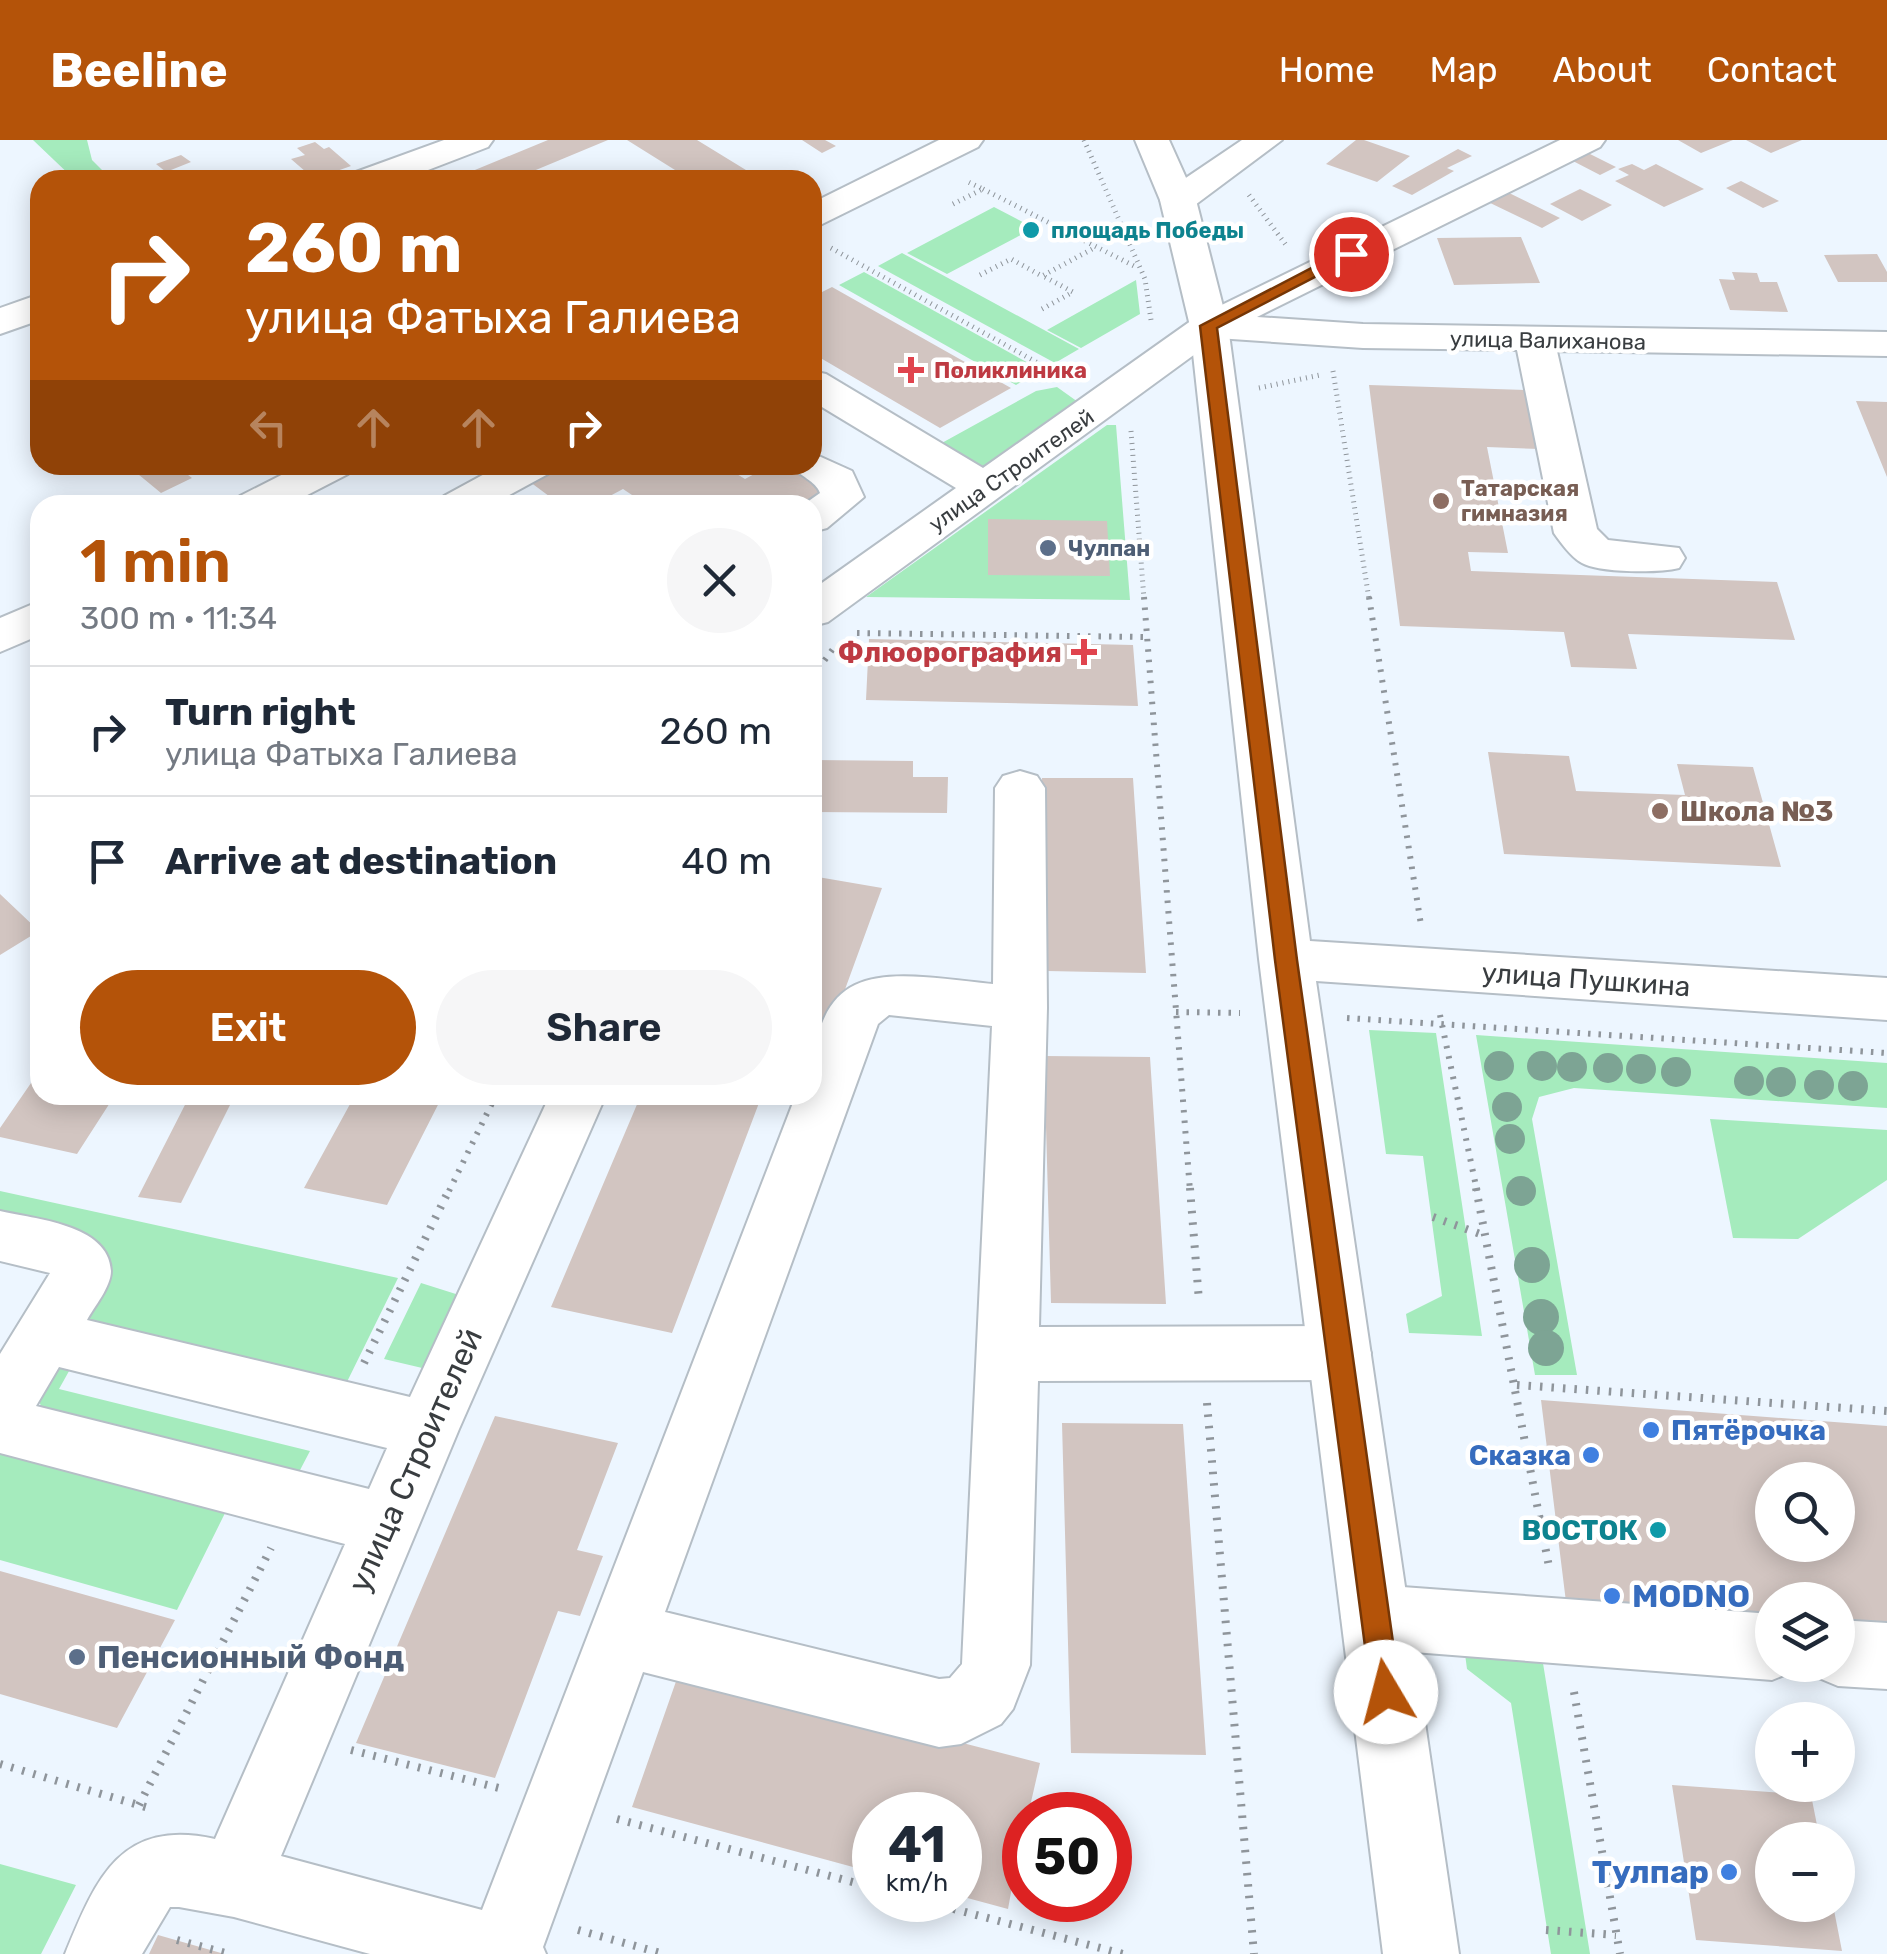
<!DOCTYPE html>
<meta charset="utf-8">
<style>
:root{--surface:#fff;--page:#f6f6f7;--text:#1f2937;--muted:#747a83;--line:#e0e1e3;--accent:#b45309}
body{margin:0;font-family:Rubik,sans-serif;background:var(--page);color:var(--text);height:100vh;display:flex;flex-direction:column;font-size:38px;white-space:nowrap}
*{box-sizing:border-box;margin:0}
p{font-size:32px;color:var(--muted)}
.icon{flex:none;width:55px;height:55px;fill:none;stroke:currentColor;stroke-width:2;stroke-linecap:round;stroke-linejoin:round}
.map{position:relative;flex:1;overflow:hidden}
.details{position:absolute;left:30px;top:355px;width:792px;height:610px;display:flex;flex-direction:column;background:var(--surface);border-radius:30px;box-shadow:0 5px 25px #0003}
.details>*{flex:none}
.hud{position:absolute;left:30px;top:30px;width:792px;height:305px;border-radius:30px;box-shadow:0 5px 25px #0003;background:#b45309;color:#fff;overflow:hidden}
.tools{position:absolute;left:1755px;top:1322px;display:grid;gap:20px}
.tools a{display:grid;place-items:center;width:100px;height:100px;border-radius:50%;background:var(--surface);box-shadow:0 5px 25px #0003;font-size:50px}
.speed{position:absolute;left:852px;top:1652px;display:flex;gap:20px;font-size:50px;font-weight:700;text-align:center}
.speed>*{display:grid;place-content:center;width:130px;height:130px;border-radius:50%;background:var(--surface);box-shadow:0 5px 25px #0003;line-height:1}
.speed small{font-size:25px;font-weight:400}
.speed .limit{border:15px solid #d22;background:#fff;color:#111}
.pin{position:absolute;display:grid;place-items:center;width:85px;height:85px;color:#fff;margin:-42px;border:5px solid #fff;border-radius:50%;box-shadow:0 2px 10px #0007}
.me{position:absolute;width:110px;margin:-55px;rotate:352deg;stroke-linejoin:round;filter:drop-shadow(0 0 8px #0008)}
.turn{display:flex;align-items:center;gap:35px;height:210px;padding:0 50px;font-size:45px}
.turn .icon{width:130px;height:130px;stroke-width:2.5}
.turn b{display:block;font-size:70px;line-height:85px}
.lanes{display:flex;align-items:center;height:95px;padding:0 50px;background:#0003;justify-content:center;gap:50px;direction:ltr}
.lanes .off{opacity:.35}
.round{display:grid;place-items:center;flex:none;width:105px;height:105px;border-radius:52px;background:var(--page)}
.head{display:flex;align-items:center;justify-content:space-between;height:170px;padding:0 50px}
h1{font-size:60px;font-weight:600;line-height:75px;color:var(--accent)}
.action{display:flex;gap:20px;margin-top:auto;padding:20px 50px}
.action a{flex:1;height:115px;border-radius:60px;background:var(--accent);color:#fff;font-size:40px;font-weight:600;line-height:115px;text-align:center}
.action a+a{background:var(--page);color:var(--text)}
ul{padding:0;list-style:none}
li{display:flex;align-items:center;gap:30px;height:130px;padding:0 50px;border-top:2px solid var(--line)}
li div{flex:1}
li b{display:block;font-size:38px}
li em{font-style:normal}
header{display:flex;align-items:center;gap:60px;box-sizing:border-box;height:140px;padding:0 50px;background:var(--accent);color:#fff}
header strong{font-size:48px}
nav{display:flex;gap:55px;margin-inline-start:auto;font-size:35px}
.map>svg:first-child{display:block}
</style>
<header>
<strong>Beeline</strong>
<nav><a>Home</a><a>Map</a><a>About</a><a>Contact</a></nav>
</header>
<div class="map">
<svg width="1887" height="1814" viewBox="0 0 1887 1814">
<rect width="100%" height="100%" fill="#edf6ff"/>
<!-- green -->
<path fill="#a5ebbd" d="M33,0h54l5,20 17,17 -34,3z
M994,67l40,21 -87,46 -40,-21z
M902,113l177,96 -24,14 -177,-97z
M864,132l177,98 -25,15 -177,-100z
M1136,140l4,34 -59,34 -34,-18z
M1057,247l21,15 -86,64 -20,-1 -32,-21 96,-53z
M1107,285h9l14,175 -264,-3z
M1369,890l67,3 46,303 -73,-3 -3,-19 36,-18 -19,-140 -37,-2z
M1476,895l411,28v45l-313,-20 -35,9 -7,22 45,256h-42z
M1710,979l177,11v50l-89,59 -65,-1z
M0,1051l398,87 -55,112 -283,-65 34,-57 -94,-21z
M421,1143l38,12 -24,76 -51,-12z
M78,1215l-19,34 251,62 -11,21 -258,-66 -10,-24z
M0,1305l229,60 -52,105 -177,-50z
M1465,1514l77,3 48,297h-39l-40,-251 -44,-34z
M0,1724l76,21 -35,69h-41z"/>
<!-- building -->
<path fill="#d2c5c1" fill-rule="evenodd" d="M548,0h60l-89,37 5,3h-40l-14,-8z
M627,0h70l62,38 -68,2z
M802,0h23l11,6 -14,7z
M1356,0h8l46,16 -33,26 -51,-18z
M1678,0h55l-32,13z
M1746,0h56l-31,13z
M315,2l9,7 5,-2 22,19 -37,13 -23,-20 14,-4 -8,-7z
M1458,9l14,7 -25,12 7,3 -42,24 -20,-9z
M1586,12l30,15 -16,8 -29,-15z
M181,15l10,7 -25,10 -10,-8z
M1632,24l12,6 12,-6 48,25 -40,18 -49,-26 14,-6 -11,-6z
M1741,41l38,20 -16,7 -37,-20z
M1580,49l32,16 -30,16 -32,-17z
M1503,50l57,28 -18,10 -58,-28z
M1521,97l19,46 -86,2 -17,-47z
M1877,114l10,18v10h-49l-14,-27z
M1732,132l25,1 3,9h17l11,30 -58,-2 -11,-31 16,1z
M832,147l179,101 -71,40 -128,-75v-56z
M1369,245l159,5 12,59 -53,-2 21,106 -40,-1 3,19 306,11 18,58 -167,-6 9,35 -66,-2 -7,-35 -164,-6z
M1856,261l31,1v75z
M127,325h48l17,13 -31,15z
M553,325h56l12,8 16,-8h85l23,14 26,-14h13l47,30 -17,10h-167l-24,-16 -30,16h-32l-35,-26z
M988,379l119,2 3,55 -122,-1z
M869,499l264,6 5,61 -272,-6z
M1488,612l81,4 7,35 109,4 -8,-31 76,3 28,100 -277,-13z
M812,620l101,1v16h35l-1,36 -135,-1z
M1042,638h91l13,195 -99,-2z
M812,736l70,12 -54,148 -16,-3z
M0,754l39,37 -39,24z
M1044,916l106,1 16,247 -115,-1z
M40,930v25h75l-38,59 -77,-17v-9z
M190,955h45l-54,108 -43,-6z
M355,955h88l-56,110 -83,-17z
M641,955h121l-90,238 -121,-26z
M1541,1260l346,26v201l-49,-4v-23h-66v18l-206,-16zM1772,1340h66v65h-66z
M495,1276l123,27 -41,107 26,6 -23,60 -22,-5 -63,167 -139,-35z
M1062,1283l121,1 23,331 -135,-2z
M0,1431l175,49 -58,108 -117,-34z
M680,1530l360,93 -12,52h-3l-17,94 -48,-13v-81h-85v58l-243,-66z
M1672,1645l139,10 9,45h-48v65h61l9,46 -146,-11z
M158,1795l63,18v1h-72z"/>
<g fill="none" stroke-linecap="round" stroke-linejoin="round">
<defs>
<path id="minor" d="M444,0h49l-5,7 -86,33h-51l5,-8z
M939,0h44l-5,7 -166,82v-26z
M1242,0h40l-91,68 -13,3 -13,-3 -5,-8 5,-8z
M1560,0h45l-5,7 -343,170 106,7 524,8v24l-330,-5 40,178 11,11 71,8 6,10 -6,10c-20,5 -79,5 -97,-5 -11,-6 -21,-20 -28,-30l-37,-183 -154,-2 -146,-10 -389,284 -16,4v-36l144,-102 -144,-87v-30l14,3 157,94 212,-150z
M40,154v26l-40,14v-26z
M812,313l40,18 12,26 -37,31 -15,4v-27h-9l17,-12c-4,-12 -21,-17 -29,-28h21z
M301,325h53l-6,9 -60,31h-54l6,-9z
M501,325h53l-6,9 -57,31h-53l6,-9z
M40,461v34l-40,17v-34z
M1020,631l17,5 8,12 2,220 -8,319 301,-1 22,8 9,19 -9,19 -22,8 -302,1 -8,284 -17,44 -12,15 -40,20 -22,3 -296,-75 -100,275 3,7h-176l-136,-37 -55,-10h-9l-28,47h-77c31,-75 55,-136 150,-115l130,-295 -345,-91v-99l50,-81 -50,-12v-50c34,8 109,13 111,60 0,16 -17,36 -24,49l323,77 140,-302h56l-147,334 -178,427 201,54 314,-815h16c0,-142 73,-122 181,-111l2,-196 8,-12zM889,875l103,11 -30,638 -12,14 -11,1 -274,-67 213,-588zM59,1227l328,81 -18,41 -333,-83z
M1375,1445l397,29v51h26l-2,5 -24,10 -397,-31 -24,-9 -10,-23 10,-23z
M1838,1480l49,3v66l-49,-3 -24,-10 -5,-11h29z"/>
<path id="major" d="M1135,0h34l27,60 32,126 82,615 577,37v42l-571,-39 143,973h-76l-124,-995 -69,-633 -30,-126z"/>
</defs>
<!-- minor casing -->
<use href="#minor" stroke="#b5bec6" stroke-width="4"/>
<!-- major casing -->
<use href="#major" stroke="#b5bec6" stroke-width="4"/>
<!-- path-far2 -->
<path stroke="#8f959b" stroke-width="5" stroke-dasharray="1 5" stroke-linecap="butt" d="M1084,0l61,139 6,41
M983,49l155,79
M1249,55l37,50
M953,64l30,-15 -17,-8
M831,108l234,130
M980,135l31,-16 31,17 54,-29
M1042,169l31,-17 -30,-16
M1333,231l36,228
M1259,248l61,-13
M1131,291l13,168"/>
<!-- path-far1 -->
<path stroke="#8f959b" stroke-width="6" stroke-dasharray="2.5 8" stroke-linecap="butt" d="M1144,457l46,594
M1369,457l52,328
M857,493l287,4
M812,537l21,-28
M1176,872l64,1
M1440,875l37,176
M1347,878l540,35
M449,1051l47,-96"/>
<!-- path -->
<path stroke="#8f959b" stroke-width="8" stroke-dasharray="2.5 9" stroke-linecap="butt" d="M1190,1048l9,113
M1476,1048l74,384
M1433,1077l50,18
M364,1223l86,-175
M1517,1245l370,26
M1207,1263l47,551
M1540,1379l35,3
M1574,1552l46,262
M351,1610l152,39
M0,1624l152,45
M139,1665l132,-257
M617,1679l258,69
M920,1760l203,54
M578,1790l86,24
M1546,1790l70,5
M177,1800l52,14"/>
<!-- minor -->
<use href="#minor" fill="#fff" fill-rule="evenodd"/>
<!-- major -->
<use href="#major" fill="#fff" fill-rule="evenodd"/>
</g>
<!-- trees -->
<g fill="#7da494">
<circle cx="1499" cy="926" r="15"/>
<circle cx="1542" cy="926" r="15"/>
<circle cx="1572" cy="927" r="15"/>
<circle cx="1608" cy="928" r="15"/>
<circle cx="1641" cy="929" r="15"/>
<circle cx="1676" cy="932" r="15"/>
<circle cx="1749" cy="941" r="15"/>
<circle cx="1781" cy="942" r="15"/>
<circle cx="1819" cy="945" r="15"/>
<circle cx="1853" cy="946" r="15"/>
<circle cx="1507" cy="967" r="15"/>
<circle cx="1510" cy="999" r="15"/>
<circle cx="1521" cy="1051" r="15"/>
<circle cx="1532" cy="1125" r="18"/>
<circle cx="1541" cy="1177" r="18"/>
<circle cx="1546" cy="1208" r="18"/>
</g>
<!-- route -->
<path fill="#b45309" stroke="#753606" stroke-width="2.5" d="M1346,110l13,4 -142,74 80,632 103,732 -4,10 -10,4 -11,-4 -4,-10 -96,-732 -75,-634z"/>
<!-- markers -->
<g fill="#0f9aa8" stroke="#fff" stroke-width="4">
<circle cx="1031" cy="90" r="10"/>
<circle cx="1658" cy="1390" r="10"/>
</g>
<g fill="#e0444e" stroke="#fff" stroke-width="4">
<path d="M906 215h10v10h10v10h-10v10h-10v-10h-10v-10h10z"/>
<path d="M1079 497h10v10h10v10h-10v10h-10v-10h-10v-10h10z"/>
</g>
<g fill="#8d6e63" stroke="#fff" stroke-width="4">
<circle cx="1441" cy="361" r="10"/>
<circle cx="1660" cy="671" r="10"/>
</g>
<g fill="#5c6f8a" stroke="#fff" stroke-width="4">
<circle cx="1048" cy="408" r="10"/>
<circle cx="77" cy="1517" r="10"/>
</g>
<g fill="#3f7fe0" stroke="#fff" stroke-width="4">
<circle cx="1651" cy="1290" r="10"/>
<circle cx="1591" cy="1315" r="10"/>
<circle cx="1612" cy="1456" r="10"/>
<circle cx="1729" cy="1732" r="10"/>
</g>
<g text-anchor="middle" stroke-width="9" stroke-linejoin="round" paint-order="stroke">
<!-- far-culture labels -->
<g font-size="22" font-weight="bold" fill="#0d838f" stroke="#fff" text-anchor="start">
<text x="1051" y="98">площадь Победы</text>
</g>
<!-- far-street labels -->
<g font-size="22" fill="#393d40" stroke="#fff">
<text transform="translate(1548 200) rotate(1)" y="8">улица Валиханова</text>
<text transform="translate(1011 330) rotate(-35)" y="8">улица Строителей</text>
</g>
<!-- far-health labels -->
<g font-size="22" font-weight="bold" fill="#be3a42" stroke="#fff" text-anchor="start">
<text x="934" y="238">Поликлиника</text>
</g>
<!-- far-education labels -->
<g font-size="22" font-weight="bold" fill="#785e54" stroke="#fff" text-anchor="start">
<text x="1461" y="356">Татарская<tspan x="1461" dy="25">гимназия</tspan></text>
</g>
<!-- far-service labels -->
<g font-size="22" font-weight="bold" fill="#4e5e75" stroke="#fff" text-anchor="start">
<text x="1068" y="416">Чулпан</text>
</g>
<!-- health labels -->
<g font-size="28" font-weight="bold" fill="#be3a42" stroke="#fff" text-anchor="end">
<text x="1062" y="522">Флюорография</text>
</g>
<!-- education labels -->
<g font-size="28" font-weight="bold" fill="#785e54" stroke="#fff" text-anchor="start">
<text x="1680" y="681">Школа №3</text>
</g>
<!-- street labels -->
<g font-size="28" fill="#393d40" stroke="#fff">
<text transform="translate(1586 839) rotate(4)" y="10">улица Пушкина</text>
</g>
<!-- shop labels -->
<g font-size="28" font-weight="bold" fill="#366cbe" stroke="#fff" text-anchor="start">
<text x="1671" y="1300">Пятёрочка</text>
<text x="1571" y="1325" text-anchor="end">Сказка</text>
</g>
<!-- culture labels -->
<g font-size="28" font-weight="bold" fill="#0d838f" stroke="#fff" text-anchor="end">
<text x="1638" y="1400">ВОСТОК</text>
</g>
<!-- near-street labels -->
<g font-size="32" fill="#393d40" stroke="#fff">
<text transform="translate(415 1320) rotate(-66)" y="11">улица Строителей</text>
</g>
<!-- near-shop labels -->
<g font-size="32" font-weight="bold" fill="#366cbe" stroke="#fff" text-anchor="start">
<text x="1632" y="1467">MODNO</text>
<text x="1709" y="1743" text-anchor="end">Тулпар</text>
</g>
<!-- near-service labels -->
<g font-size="32" font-weight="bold" fill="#4e5e75" stroke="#fff" text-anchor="start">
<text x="97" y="1528">Пенсионный Фонд</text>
</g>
</g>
</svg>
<div class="tools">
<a><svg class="icon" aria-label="search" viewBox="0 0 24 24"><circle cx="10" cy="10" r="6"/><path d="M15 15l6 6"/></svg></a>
<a><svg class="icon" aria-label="layers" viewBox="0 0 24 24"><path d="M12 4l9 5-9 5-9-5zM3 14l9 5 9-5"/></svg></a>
<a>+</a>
<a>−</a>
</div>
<div class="speed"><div>41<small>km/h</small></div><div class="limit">50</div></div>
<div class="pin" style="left:1351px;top:114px;background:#d93025"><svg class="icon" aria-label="arrive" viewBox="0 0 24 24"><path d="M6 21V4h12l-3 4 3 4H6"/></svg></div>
<svg class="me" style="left:1386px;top:1552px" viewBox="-20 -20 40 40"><circle r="19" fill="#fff"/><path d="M0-13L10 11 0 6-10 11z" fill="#b45309"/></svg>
<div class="hud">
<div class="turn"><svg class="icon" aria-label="right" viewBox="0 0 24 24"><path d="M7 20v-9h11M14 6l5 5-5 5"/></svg><div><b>260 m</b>улица Фатыха Галиева</div></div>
<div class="lanes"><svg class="icon off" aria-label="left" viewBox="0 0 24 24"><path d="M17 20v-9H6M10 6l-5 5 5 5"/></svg><svg class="icon off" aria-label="ahead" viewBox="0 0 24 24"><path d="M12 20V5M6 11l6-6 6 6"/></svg><svg class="icon off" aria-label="ahead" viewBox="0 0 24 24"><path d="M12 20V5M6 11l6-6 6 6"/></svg><svg class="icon" aria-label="right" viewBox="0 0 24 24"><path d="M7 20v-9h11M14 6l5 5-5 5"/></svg></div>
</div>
<section class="details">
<div class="head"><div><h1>1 min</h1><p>300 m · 11:34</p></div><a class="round"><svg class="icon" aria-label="close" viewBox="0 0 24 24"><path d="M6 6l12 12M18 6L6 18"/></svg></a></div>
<ul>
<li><svg class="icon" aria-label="right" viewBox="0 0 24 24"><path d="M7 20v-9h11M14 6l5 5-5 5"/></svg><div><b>Turn right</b><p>улица Фатыха Галиева</p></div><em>260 m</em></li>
<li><svg class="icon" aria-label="arrive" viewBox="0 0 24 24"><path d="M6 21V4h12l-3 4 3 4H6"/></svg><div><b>Arrive at destination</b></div><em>40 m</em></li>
</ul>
<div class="action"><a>Exit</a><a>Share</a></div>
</section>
</div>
